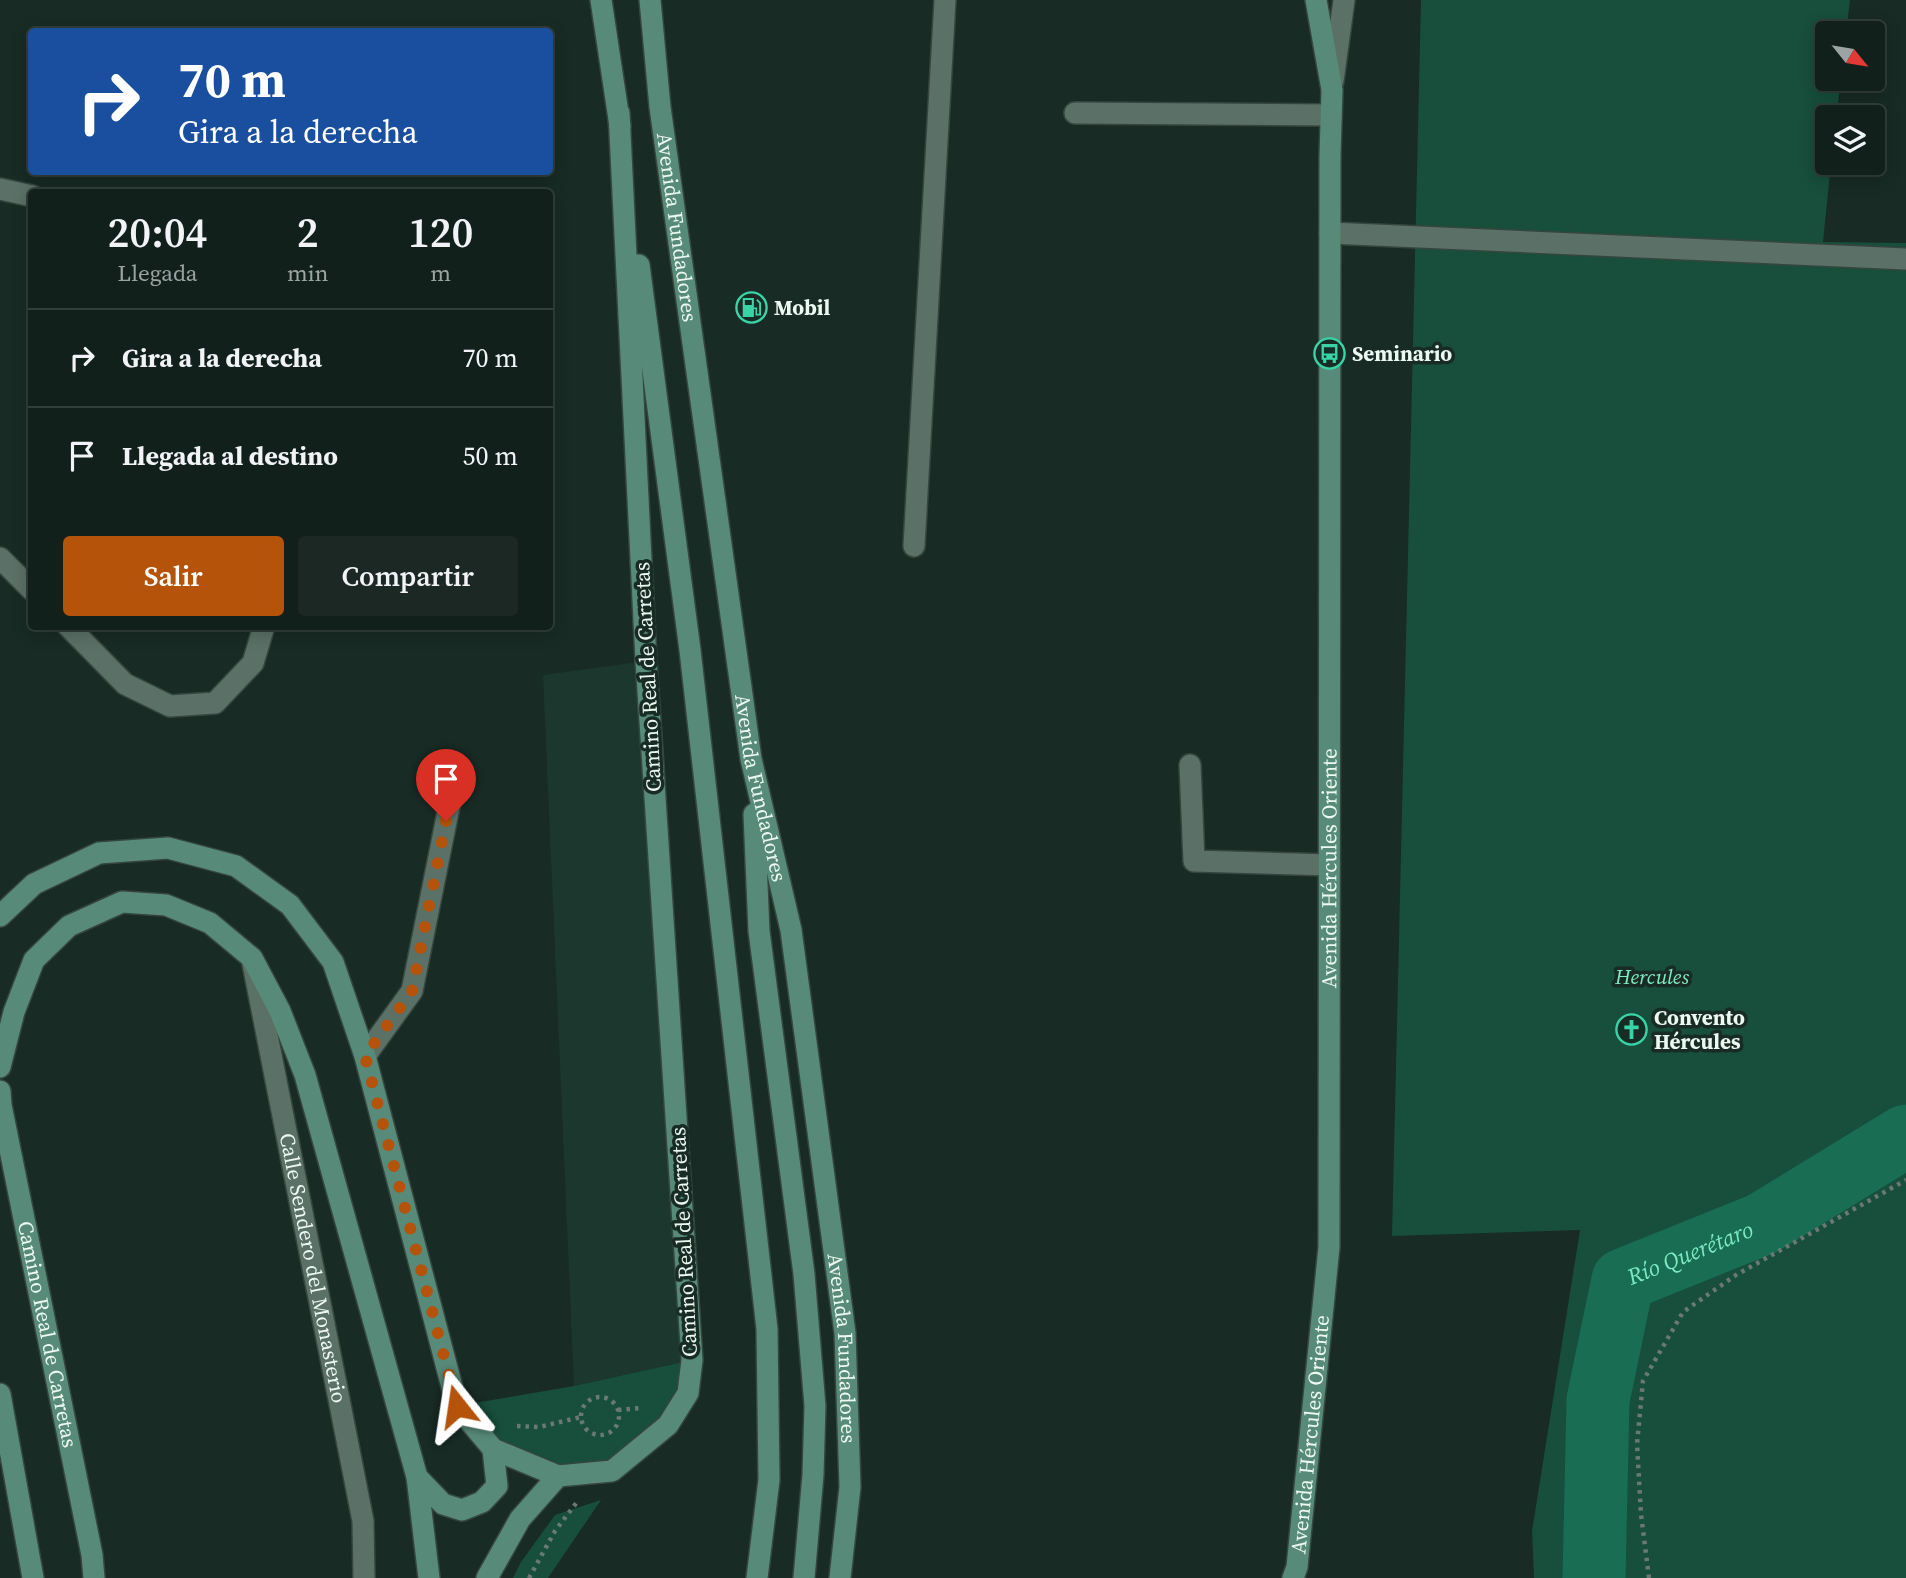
<!DOCTYPE html>
<html lang="es">
<meta charset="utf-8">
<style>
:root{--surface:#12201b;--page:#1b2824;--text:#f1f3f6;--muted:#9ca3a3;--line:#313e3a;--accent:#b45309}
body{margin:0;font-family:"Source Serif 4",serif;background:var(--page);color:var(--text);height:100vh;display:flex;flex-direction:column;font-size:26px;white-space:nowrap}
*{box-sizing:border-box;margin:0}
p{font-size:23px;color:var(--muted)}
.icon{flex:none;width:38px;height:38px;fill:none;stroke:currentColor;stroke-width:2;stroke-linecap:round;stroke-linejoin:round}
.map{position:relative;flex:1;overflow:hidden}
.drawer{position:absolute;left:28px;top:189px;width:525px;height:441px;display:flex;flex-direction:column;background:var(--surface);border-radius:7px;box-shadow:0 4px 18px #0003,0 0 0 2px var(--line)}
.drawer>*{flex:none}
.banner{position:absolute;left:28px;top:28px;width:525px;height:147px;border-radius:7px;box-shadow:0 4px 18px #0003,0 0 0 2px var(--line);background:#1a4fa0;color:#fff;overflow:hidden}
.needle{width:46px;rotate:120deg}
.controls{position:absolute;left:1815px;top:21px;display:grid;gap:14px}
.controls a{display:grid;place-items:center;width:70px;height:70px;border-radius:7px;background:var(--surface);box-shadow:0 4px 18px #0003,0 0 0 2px var(--line);font-size:35px}
.pin{position:absolute;display:grid;place-items:center;width:60px;height:60px;color:#fff;margin:-72px -30px;border-radius:50% 50% 50% 0;rotate:-45deg;box-shadow:0 0 7px #0007}
.pin .icon{rotate:45deg}
.me{position:absolute;width:77px;margin:-38px;rotate:345deg;stroke-linejoin:round;filter:drop-shadow(0 0 5px #0008)}
.turn{display:flex;align-items:center;gap:24px;height:147px;padding:0 35px;font-size:32px}
.turn .icon{width:91px;height:91px;stroke-width:2.5}
.turn b{display:block;font-size:49px;line-height:60px}
.eta{display:flex;justify-content:space-evenly;align-items:center;height:119px;text-align:center}
.eta b{font-size:42px;font-weight:600;line-height:49px}
.action{display:flex;gap:14px;margin-top:auto;padding:14px 35px}
.action a{flex:1;height:80px;border-radius:7px;background:var(--accent);color:#fff;font-size:28px;font-weight:600;line-height:80px;text-align:center}
.action a+a{background:var(--page);color:var(--text)}
ul{padding:0;list-style:none}
li{display:flex;align-items:center;gap:21px;height:98px;padding:0 35px;border-top:2px solid var(--line)}
li div{flex:1}
li b{display:block;font-size:26px}
li em{font-style:normal}
.map>svg:first-child{display:block}
</style>
<div class="map">
<svg width="1906" height="1578" viewBox="0 0 1906 1578">
<rect width="100%" height="100%" fill="#182b24"/>
<!-- built -->
<path fill="#1c372d" d="M646,661l46,699 -118,26 -31,-711z"/>
<!-- green -->
<path fill="#174e3c" d="M1421,0h429l-4,33h-19v46h14l-5,38h-9v46h4l-8,79 83,1v1335h-372l-2,-47 48,-301 -188,6z
M692,1360l-4,33 -73,77 -57,6 -65,-27 -36,-43 117,-20z
M601,1500l-53,78h-35l8,-16 34,-47z"/>
<g fill="none" stroke-linecap="round" stroke-linejoin="round">
<!-- river -->
<path stroke="#186d53" stroke-width="63" id="s1" d="M1594,1578l4,-178 25,-120 139,-56 144,-88"/>
<defs>
<path id="lane" d="M1075,113l256,2
M1330,233l576,26"/>
<g id="street">
<path d="M1333,81l11,-81"/>
<path d="M0,189l32,7"/>
<path d="M914,546l31,-546"/>
<path d="M0,558l32,32"/>
<path d="M68,626l57,58 45,22 45,-3 38,-40 11,-37"/>
<path d="M1190,765l4,96 135,4"/>
<path id="s2" d="M253,964l110,557 1,57"/>
<path d="M365,1056l47,-65 39,-194"/>
</g>
<g id="secondary">
<path d="M601,0l19,126"/>
<path id="s3" d="M650,0l10,107 91,652 40,171 54,403 5,154 -10,91"/>
<path d="M639,265l51,385 77,679 2,151 -12,98"/>
<path d="M754,814l5,117 45,343 11,132 -2,69 -9,103"/>
<path d="M0,916l34,-32 65,-31 69,-5 68,18 54,39 43,57 32,94 92,350 36,43 65,27 54,-5 56,-46 20,-32 4,-33 -46,-699 -27,-548"/>
<path d="M0,1067l14,-55 20,-52 35,-34 53,-24 44,3 44,18 42,35 28,53 25,64 112,402 12,101"/>
<path id="s4" d="M0,1091l1,14 91,450 2,23"/>
<path d="M0,1394l33,184"/>
<path d="M417,1477l26,27 19,6 20,-8 15,-16 -4,-37"/>
<path d="M487,1578l33,-59 38,-43"/>
<path id="s5" d="M1293,1578l4,-11 32,-320 1,-1091 2,-66 -16,-90"/>
</g>
</defs>
<!-- lane casing -->
<use href="#lane" stroke="#36463f" stroke-width="24"/>
<!-- street casing -->
<use href="#street" stroke="#36463f" stroke-width="24"/>
<!-- secondary casing -->
<use href="#secondary" stroke="#36463f" stroke-width="24"/>
<!-- path -->
<path stroke="#6a7a73" stroke-width="4.5" stroke-dasharray="3.5 5" stroke-linecap="butt" d="M581 1416a19 19 0 1 1 38 0a19 19 0 1 1-38 0Z
M618,1410l24,-2
M517,1426l22,1 42,-10
M529,1578l26,-47 22,-29
M1649,1578l-8,-64 -4,-70 6,-63 40,-69 53,-37 170,-95"/>
<!-- lane -->
<use href="#lane" stroke="#5b7067" stroke-width="21"/>
<!-- street -->
<use href="#street" stroke="#5b7067" stroke-width="21"/>
<!-- secondary -->
<use href="#secondary" stroke="#578a78" stroke-width="21"/>
</g>
<g fill="none" stroke-linecap="round" stroke-linejoin="round">
<!-- route -->
<path stroke="#b45309" stroke-width="12" stroke-dasharray="0 21.6" d="M446,821l-34,170 -47,65 92,350"/>
</g>
<!-- icons -->
<defs>
<symbol id="fuel-ring" viewBox="-11 -11 22 22"><circle r="9.5" fill="#182b24" stroke="#39d4a5" stroke-width="1.5"/><path d="M-5.5-6h7V0h2V4h1.3V-2.5L3-4.5l.8-.8L6-3V5H2.5V1h-1V6h-7ZM-4.2-4.7v3.2H.2V-4.7Z" fill="#39d4a5"/></symbol>
<symbol id="bus-ring" viewBox="-11 -11 22 22"><circle r="9.5" fill="#182b24" stroke="#39d4a5" stroke-width="1.5"/><path d="M-5-6H5V4H4V6H2V4H-2V6H-4V4H-5ZM-3.5-4V0h7V-4ZM-3.5 1.2v1.5H-2V1.2ZM2 1.2v1.5H3.5V1.2Z" fill="#39d4a5"/></symbol>
<symbol id="church-ring" viewBox="-11 -11 22 22"><circle r="9.5" fill="#182b24" stroke="#39d4a5" stroke-width="1.5"/><path d="M-1.2-6h2.4v3.5h3.3v2.4h-3.3V6h-2.4V-.1h-3.3v-2.4h3.3Z" fill="#39d4a5"/></symbol>
</defs>
<g fill-rule="evenodd">
<use href="#fuel-ring" x="734" y="290" width="35" height="35"/>
<use href="#bus-ring" x="1312" y="336" width="35" height="35"/>
<use href="#church-ring" x="1614" y="1012" width="35" height="35"/>
</g>
<g text-anchor="middle" stroke-width="7" stroke-linejoin="round" paint-order="stroke">
<!-- street labels -->
<g font-size="21" fill="#ecf8f2" stroke="#182b24">
<text dy="7" stroke="none"><textPath href="#s3" startOffset="229">Avenida Fundadores</textPath></text>
<text transform="translate(648 677) rotate(-93)" y="7">Camino Real de Carretas</text>
<text dy="7" stroke="none"><textPath href="#s3" startOffset="796">Avenida Fundadores</textPath></text>
<text dy="7" stroke="none"><textPath href="#s5" startOffset="712">Avenida Hércules Oriente</textPath></text>
<text transform="translate(684 1242) rotate(-93)" y="7">Camino Real de Carretas</text>
<text dy="7" stroke="none"><textPath href="#s2" startOffset="310">Calle Sendero del Monasterio</textPath></text>
<text dy="7" stroke="none"><textPath href="#s4" startOffset="248">Camino Real de Carretas</textPath></text>
<text dy="7" stroke="none"><textPath href="#s3" startOffset="1363">Avenida Fundadores</textPath></text>
<text dy="7" stroke="none"><textPath href="#s5" startOffset="145">Avenida Hércules Oriente</textPath></text>
</g>
<!-- poi labels -->
<g font-size="21" font-weight="bold" fill="#ecf8f2" stroke="#182b24" text-anchor="start">
<text x="774" y="315">Mobil</text>
<text x="1352" y="361">Seminario</text>
<text x="1654" y="1025">Convento<tspan x="1654" dy="24">Hércules</tspan></text>
</g>
<!-- park labels -->
<g font-size="21" font-style="italic" fill="#7decc4" stroke="#182b24">
<text x="1652" y="984">Hercules</text>
</g>
<!-- water labels -->
<g font-size="23" font-style="italic" fill="#7cebc2" stroke="#182b24">
<text dy="8" stroke="none"><textPath href="#s1" startOffset="373">Río Querétaro</textPath></text>
</g>
</g>
</svg>
<div class="controls">
<a><svg class="needle" viewBox="-14 -14 28 28"><path d="M0-13l5 13h-10z" fill="#e53935"/><path d="M0 13l5-13h-10z" fill="#9ca3a3"/></svg></a>
<a><svg class="icon" aria-label="layers" viewBox="0 0 24 24"><path d="M12 4l9 5-9 5-9-5zM3 14l9 5 9-5"/></svg></a>
</div>
<div class="pin" style="left:446px;top:821px;background:#d93025"><svg class="icon" aria-label="arrive" viewBox="0 0 24 24"><path d="M6 21V4h12l-3 4 3 4H6"/></svg></div>
<svg class="me" style="left:457px;top:1406px" viewBox="-20 -20 40 40"><path d="M0-17L14 15 0 8-14 15z" fill="#b45309" stroke="#fff" stroke-width="4"/></svg>
<div class="banner">
<div class="turn"><svg class="icon" aria-label="right" viewBox="0 0 24 24"><path d="M7 20v-9h11M14 6l5 5-5 5"/></svg><div><b>70 m</b>Gira a la derecha</div></div>
</div>
<section class="drawer">
<div class="eta">
<div><b>20:04</b><p>Llegada</p></div>
<div><b>2</b><p>min</p></div>
<div><b>120</b><p>m</p></div>
</div>
<ul>
<li><svg class="icon" aria-label="right" viewBox="0 0 24 24"><path d="M7 20v-9h11M14 6l5 5-5 5"/></svg><div><b>Gira a la derecha</b></div><em>70 m</em></li>
<li><svg class="icon" aria-label="arrive" viewBox="0 0 24 24"><path d="M6 21V4h12l-3 4 3 4H6"/></svg><div><b>Llegada al destino</b></div><em>50 m</em></li>
</ul>
<div class="action"><a>Salir</a><a>Compartir</a></div>
</section>
</div>
